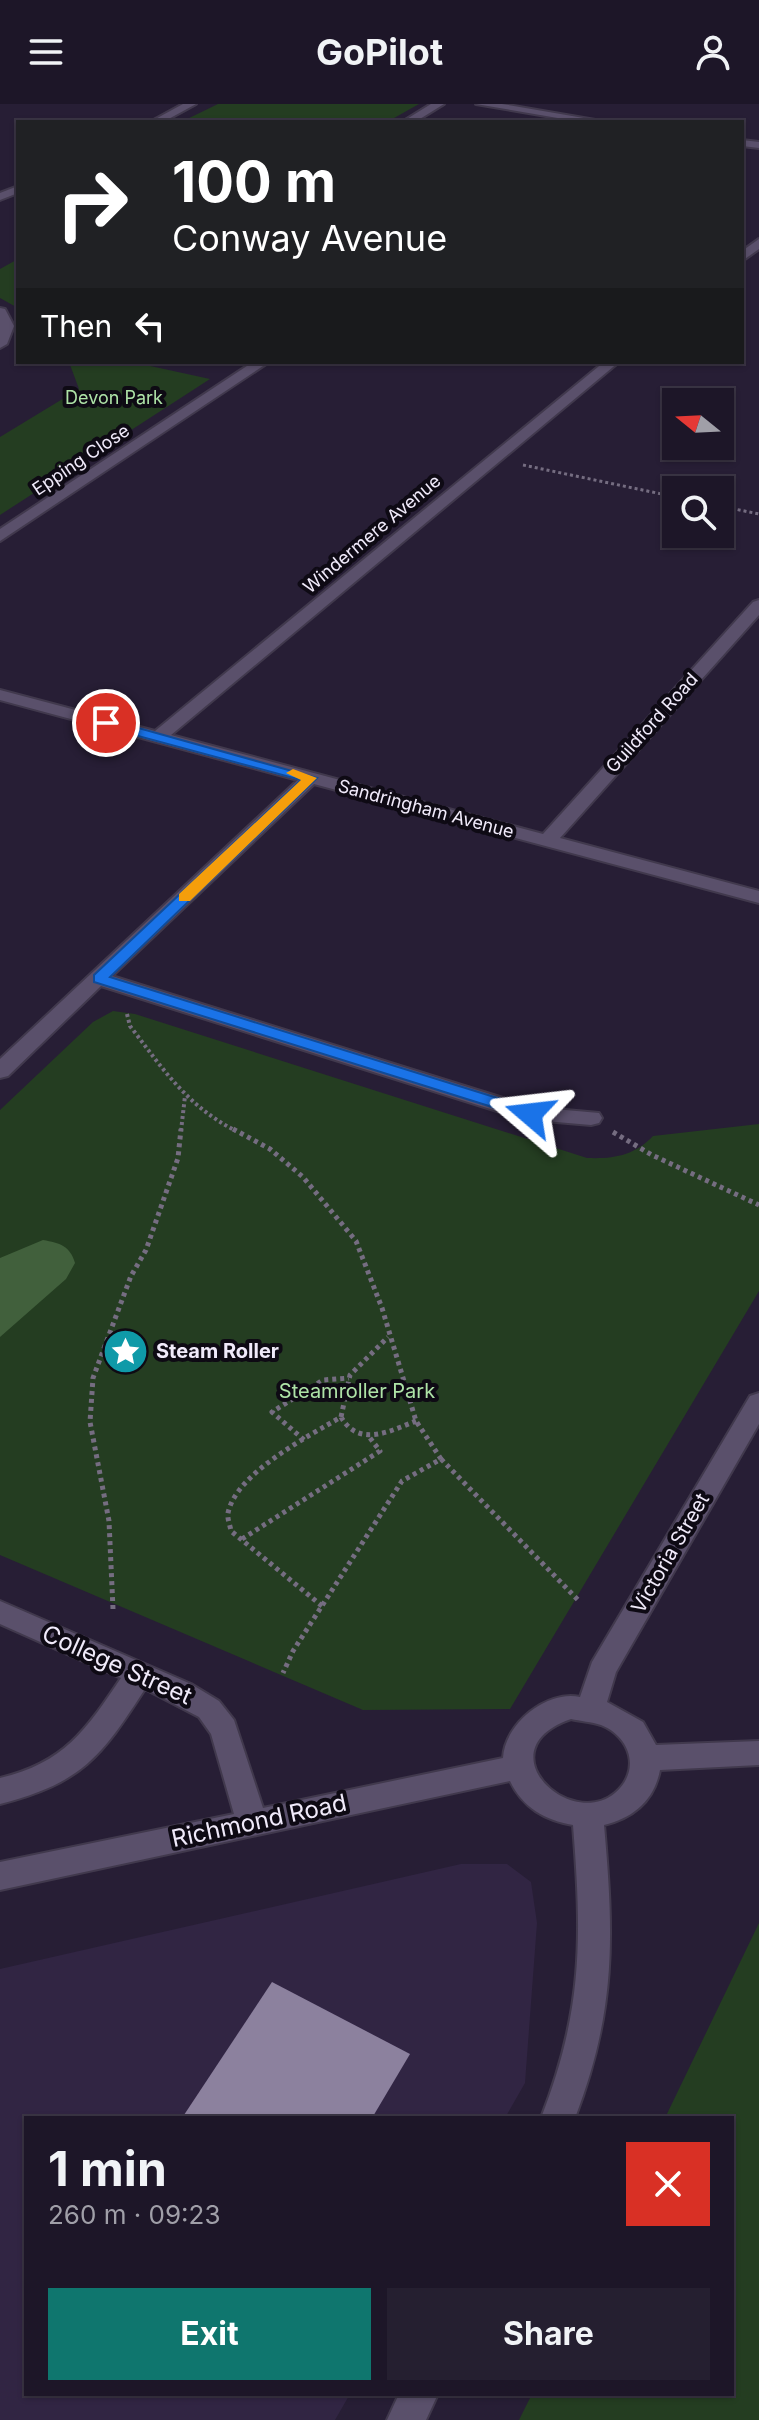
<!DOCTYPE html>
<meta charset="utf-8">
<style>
:root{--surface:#1d1628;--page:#251f30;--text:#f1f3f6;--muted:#a09fa8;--line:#3b3545;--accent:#0f766e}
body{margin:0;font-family:Inter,sans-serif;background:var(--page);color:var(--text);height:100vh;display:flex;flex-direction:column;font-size:30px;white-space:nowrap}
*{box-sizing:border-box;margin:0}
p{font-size:26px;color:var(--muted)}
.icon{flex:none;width:44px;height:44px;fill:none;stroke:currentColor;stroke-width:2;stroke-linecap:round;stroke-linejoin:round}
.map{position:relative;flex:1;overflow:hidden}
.panel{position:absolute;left:24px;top:2012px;width:710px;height:280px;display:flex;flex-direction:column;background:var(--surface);border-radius:0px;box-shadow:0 2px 6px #0004,0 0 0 2px var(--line)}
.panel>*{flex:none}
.guide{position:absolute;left:16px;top:16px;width:728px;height:244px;border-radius:0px;box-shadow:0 2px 6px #0004,0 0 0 2px var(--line);background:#202124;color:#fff;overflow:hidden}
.needle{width:52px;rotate:288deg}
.fabs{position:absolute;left:662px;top:284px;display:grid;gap:16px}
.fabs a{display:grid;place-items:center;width:72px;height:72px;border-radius:0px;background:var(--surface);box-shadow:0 2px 6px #0004,0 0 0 2px var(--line);font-size:40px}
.pin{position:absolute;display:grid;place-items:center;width:68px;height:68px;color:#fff;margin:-34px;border:4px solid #fff;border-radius:50%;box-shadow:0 2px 8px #0007}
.me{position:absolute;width:88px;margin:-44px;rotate:287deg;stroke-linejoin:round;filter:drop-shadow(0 0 6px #0008)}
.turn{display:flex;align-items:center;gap:28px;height:168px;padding:0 24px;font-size:36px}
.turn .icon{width:104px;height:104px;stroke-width:2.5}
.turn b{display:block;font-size:56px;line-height:68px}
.then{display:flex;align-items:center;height:76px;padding:0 24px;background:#0003;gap:16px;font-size:30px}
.round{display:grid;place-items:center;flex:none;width:84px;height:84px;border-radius:0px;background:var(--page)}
.summary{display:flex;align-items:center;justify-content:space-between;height:136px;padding:0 24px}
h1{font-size:48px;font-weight:700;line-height:60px}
.primary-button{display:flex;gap:16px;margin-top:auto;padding:16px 24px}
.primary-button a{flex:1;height:92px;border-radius:0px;background:var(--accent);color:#fff;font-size:32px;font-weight:700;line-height:92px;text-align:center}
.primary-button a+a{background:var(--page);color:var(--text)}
header{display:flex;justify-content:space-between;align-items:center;height:104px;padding:0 24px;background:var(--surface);font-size:36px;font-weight:700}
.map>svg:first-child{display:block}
</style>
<header><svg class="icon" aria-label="menu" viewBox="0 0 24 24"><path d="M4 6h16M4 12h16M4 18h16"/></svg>GoPilot<svg class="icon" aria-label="person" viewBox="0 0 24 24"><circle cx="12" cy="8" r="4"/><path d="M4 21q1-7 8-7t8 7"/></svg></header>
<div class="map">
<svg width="759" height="2316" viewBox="0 0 759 2316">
<rect width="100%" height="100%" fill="#271e35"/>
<!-- built -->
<path fill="#312543" d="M461,1760h46l24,18 6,41 -12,160 -20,35h-479v276h324l-15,26h-335v-451z"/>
<!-- green -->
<path fill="#243d21" d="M218,0h201l-32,18h-206z
M18,155v49l-18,-10v-29z
M69,258h63l78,17 -210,136v-78l79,-48z
M113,907l22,3 452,144c26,1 47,-2 66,-22l106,-12v167l-249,418 -147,1 -363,-155v-445l93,-88z
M759,1819v497h-240l13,-26h200v-276h-67z"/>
<!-- forest -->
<path fill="#41603c" d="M43,1136c17,3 27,6 32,23l-9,16 -66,58v-79z"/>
<!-- building -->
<path fill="#8c819e" d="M272,1878l138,72 -38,64h-190z"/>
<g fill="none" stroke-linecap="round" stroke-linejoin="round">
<defs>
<path id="minor" d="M183,0h13l-33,18h-13z
M431,0h13l-29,18h-13z
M476,0h26l105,18h-26z
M742,36l17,2v6l-17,-2z
M18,82v7l-18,7v-7z
M759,135v10l-17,12v-10z
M0,204l5,1 9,17 -7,18 -7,4z
M253,258h16l-269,179v-12z
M604,258h15l-448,373 372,99 210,-232 6,-2v15l-199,223 199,53v12l-445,-119 -202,192 420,131 67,6 3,5 -3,5 -8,2 -69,-6 -421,-133 -93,90 -8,2v-19l298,-279 -298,-80v-10l155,41z
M759,1289v31l-143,248 -9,30 36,20 13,23 103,-4v24l-99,5c-6,31 -27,48 -56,55 10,112 12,186 -29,293h-34c42,-107 41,-180 32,-293 -28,-5 -50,-17 -63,-44l-510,109v-28l234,-48 -23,-80 -12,-17 -54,-28c-44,68 -63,94 -145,115v-26c64,-15 86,-48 121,-100l-121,-54v-23l191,83 28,17 15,19 29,88 240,-50c2,-34 43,-68 77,-61l12,-35 158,-266zM571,1615c9,2 21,3 30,6 30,12 40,46 14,68 -46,38 -131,-44 -44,-74z
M399,2290h39l-12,26h-39z"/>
</defs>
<!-- minor casing -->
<use href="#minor" stroke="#41394d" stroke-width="4"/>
<!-- path-far2 -->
<path stroke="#756d81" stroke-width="3" stroke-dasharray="3 3" stroke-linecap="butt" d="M523,361l153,32
M720,402l39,8"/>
<!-- path-far1 -->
<path stroke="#756d81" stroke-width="4" stroke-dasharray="3 3" stroke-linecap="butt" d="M127,910l3,12c33,43 57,80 106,105
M181,1027l4,-35"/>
<!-- path -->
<path stroke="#756d81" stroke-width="5" stroke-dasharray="4 4" stroke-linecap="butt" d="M233,1025l37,20 33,28 53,64 26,67 34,113 25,38 -39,22 -109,170 -10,22
M613,1028l39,23 107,50
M341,1313c18,31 49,14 75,4
M304,1336l-32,-28 51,-32 26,-2
M441,1355l138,142
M242,1435l138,-88 -10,-13
M322,1502l-91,-75c-1,-6 -4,-13 -3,-18 8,-40 81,-77 113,-96l9,-42 38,-38
M113,1505l-4,-88 -19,-99 3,-44 38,-102 15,-26 32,-92 3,-29"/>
<!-- minor -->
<use href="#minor" fill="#5a506b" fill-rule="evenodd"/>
</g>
<!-- route -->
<path fill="#1a73e8" stroke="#114b97" stroke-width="2" d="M101,616h9l207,58 -207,199 426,133 3,4 -3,3h-12l-430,-135v-7l207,-195 -200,-54z"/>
<!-- slow -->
<path fill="#f59e0b" d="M293,665l24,9 -127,123h-11v-7l122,-114 -15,-7z"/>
<!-- icons -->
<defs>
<symbol id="sight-disc" viewBox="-11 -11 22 22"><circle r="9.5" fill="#0f9aa8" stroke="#0e0a14"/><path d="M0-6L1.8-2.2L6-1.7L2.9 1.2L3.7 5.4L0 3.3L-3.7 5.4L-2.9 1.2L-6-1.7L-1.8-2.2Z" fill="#fff"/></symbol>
</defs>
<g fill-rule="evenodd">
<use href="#sight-disc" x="100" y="1222" width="51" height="51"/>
</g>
<g text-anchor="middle" stroke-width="8" stroke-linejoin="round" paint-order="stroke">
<!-- far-park labels -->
<g font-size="18" fill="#aee3a7" stroke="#0e0a14">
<text x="114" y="300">Devon Park</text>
</g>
<!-- far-street labels -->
<g font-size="18" fill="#f0eafa" stroke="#0e0a14">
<text transform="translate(81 356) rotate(-34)" y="6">Epping Close</text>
<text transform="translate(372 430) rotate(-40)" y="6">Windermere Avenue</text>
<text transform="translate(652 619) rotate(-48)" y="6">Guildford Road</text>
<text transform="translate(426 705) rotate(15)" y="6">Sandringham Avenue</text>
</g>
<!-- poi labels -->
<g font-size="20" font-weight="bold" fill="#f0eafa" stroke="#0e0a14" text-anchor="start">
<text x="156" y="1254">Steam Roller</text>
</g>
<!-- park labels -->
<g font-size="20" fill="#aee3a7" stroke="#0e0a14">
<text x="357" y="1294">Steamroller Park</text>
</g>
<!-- street labels -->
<g font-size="20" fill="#f0eafa" stroke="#0e0a14">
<text transform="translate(670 1449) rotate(-60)" y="7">Victoria Street</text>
</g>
<!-- near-street labels -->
<g font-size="24" fill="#f0eafa" stroke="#0e0a14">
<text transform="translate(117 1561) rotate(24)" y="8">College Street</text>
<text transform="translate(259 1717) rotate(-12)" y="8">Richmond Road</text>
</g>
</g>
</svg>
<div class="fabs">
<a><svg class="needle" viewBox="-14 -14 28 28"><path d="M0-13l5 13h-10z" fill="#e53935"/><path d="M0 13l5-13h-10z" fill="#a09fa8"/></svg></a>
<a><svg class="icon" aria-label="search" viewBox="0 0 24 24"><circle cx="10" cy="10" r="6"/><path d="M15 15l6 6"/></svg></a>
</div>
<div class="pin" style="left:106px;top:619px;background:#d93025"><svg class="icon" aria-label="arrive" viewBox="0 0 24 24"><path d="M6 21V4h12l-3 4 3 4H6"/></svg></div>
<svg class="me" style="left:530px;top:1010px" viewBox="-20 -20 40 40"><path d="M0-17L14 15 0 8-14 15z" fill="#1a73e8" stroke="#fff" stroke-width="4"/></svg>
<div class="guide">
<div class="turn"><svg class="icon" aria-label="right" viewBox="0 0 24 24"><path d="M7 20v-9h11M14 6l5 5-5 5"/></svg><div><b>100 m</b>Conway Avenue</div></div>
<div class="then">Then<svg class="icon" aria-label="left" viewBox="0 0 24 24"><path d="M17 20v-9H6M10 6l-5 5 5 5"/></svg></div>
</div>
<section class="panel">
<div class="summary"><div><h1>1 min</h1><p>260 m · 09:23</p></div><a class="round" style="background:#d93025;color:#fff"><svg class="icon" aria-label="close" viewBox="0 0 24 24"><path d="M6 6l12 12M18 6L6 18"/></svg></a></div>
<div class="primary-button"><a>Exit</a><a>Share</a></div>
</section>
</div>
